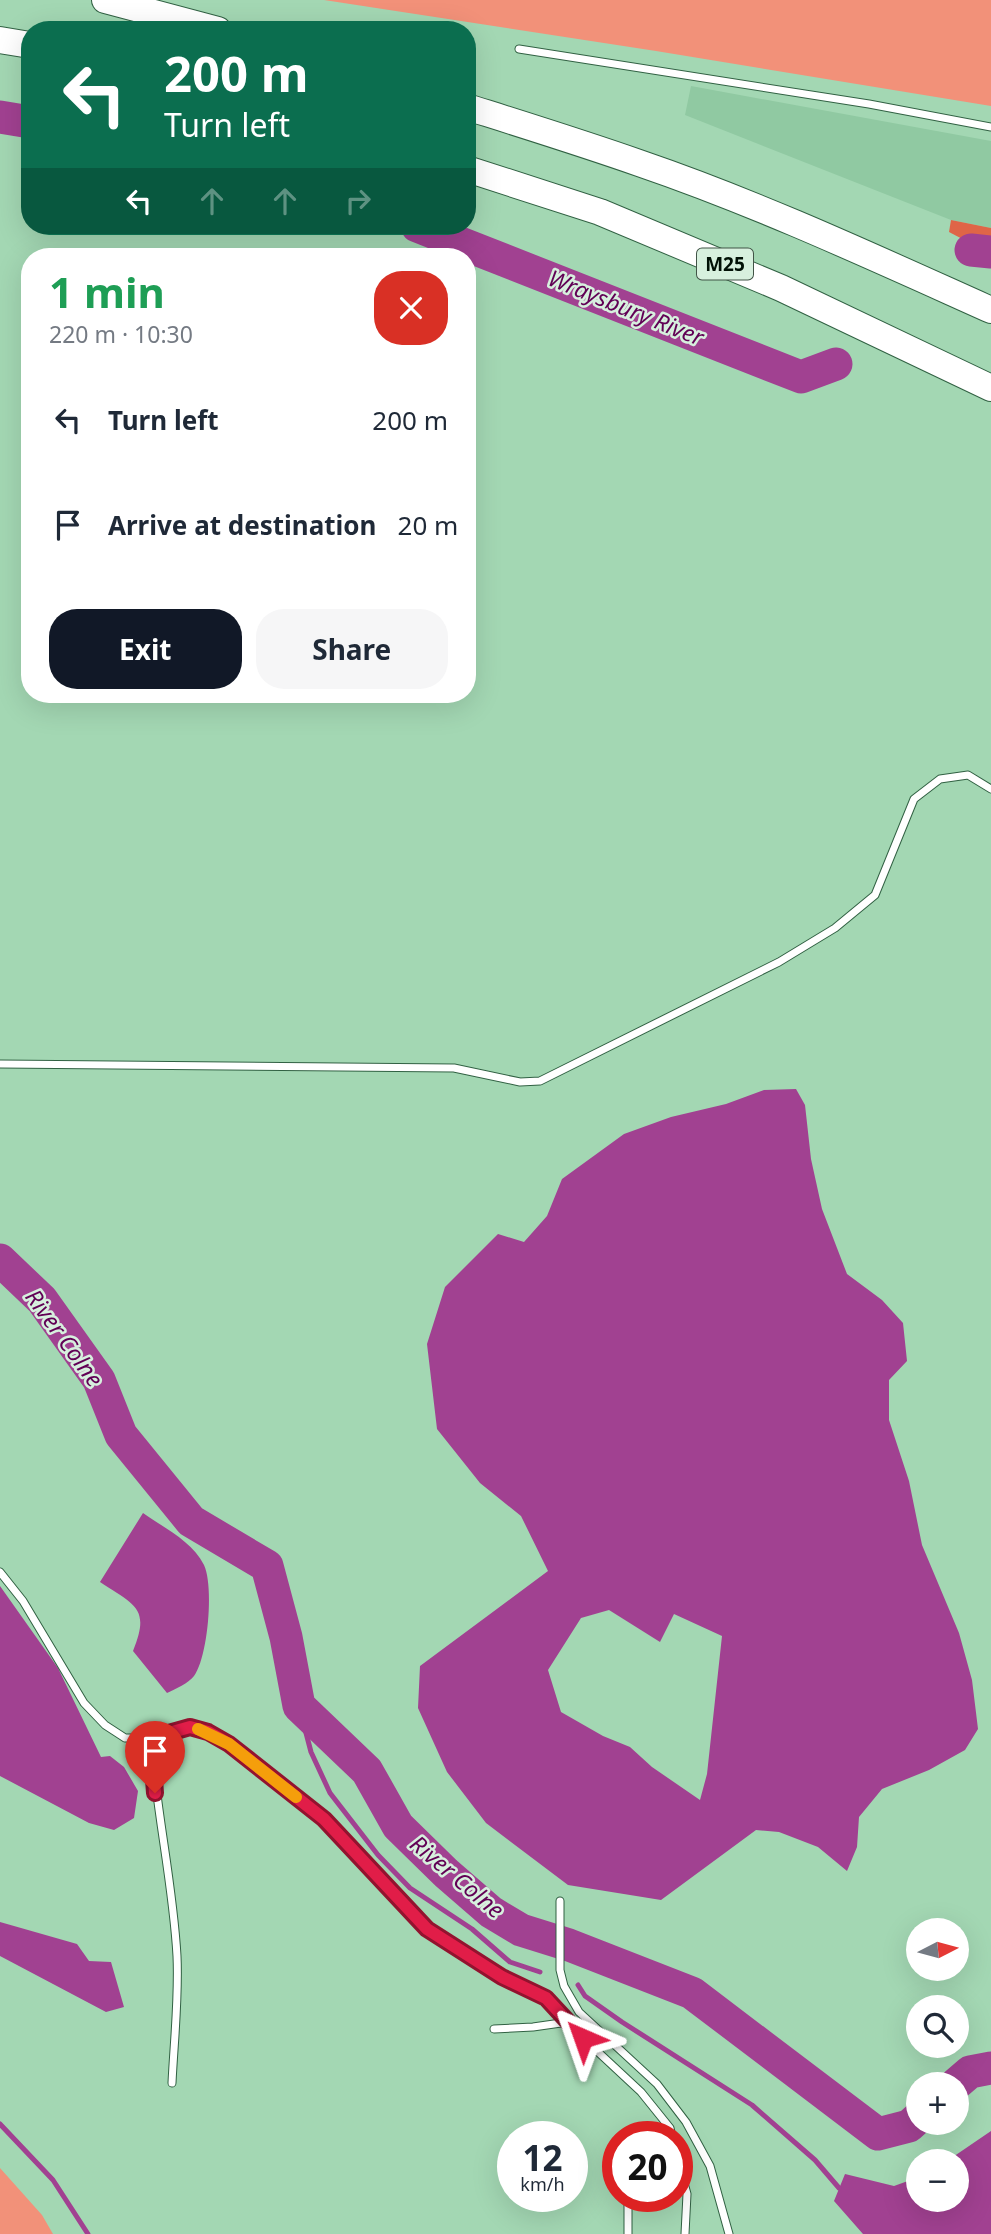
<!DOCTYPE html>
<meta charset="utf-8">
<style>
:root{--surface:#fff;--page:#f6f6f7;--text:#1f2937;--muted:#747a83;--accent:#111827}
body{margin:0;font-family:"Noto Sans",sans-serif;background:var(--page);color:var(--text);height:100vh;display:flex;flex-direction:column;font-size:26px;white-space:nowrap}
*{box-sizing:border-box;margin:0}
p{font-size:23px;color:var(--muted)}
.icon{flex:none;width:38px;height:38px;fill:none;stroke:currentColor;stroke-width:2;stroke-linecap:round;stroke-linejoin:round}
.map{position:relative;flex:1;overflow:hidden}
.details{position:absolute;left:21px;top:248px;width:455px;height:455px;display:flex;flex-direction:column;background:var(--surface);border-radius:28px;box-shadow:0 7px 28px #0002}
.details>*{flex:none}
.top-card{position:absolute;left:21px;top:21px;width:455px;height:214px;border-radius:28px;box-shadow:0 7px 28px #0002;background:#0b6e4f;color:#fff;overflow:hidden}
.needle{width:46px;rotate:84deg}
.fabs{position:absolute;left:906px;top:1918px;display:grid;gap:14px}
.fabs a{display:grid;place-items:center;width:63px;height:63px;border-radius:50%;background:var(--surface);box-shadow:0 7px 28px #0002;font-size:35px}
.speed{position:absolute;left:497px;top:2121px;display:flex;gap:14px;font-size:35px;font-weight:700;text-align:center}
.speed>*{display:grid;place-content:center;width:91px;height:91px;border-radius:50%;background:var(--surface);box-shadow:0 7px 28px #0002;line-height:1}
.speed small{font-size:18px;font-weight:400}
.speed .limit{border:10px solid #d22;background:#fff;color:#111}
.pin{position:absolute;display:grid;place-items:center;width:60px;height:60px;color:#fff;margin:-72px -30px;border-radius:50% 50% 50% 0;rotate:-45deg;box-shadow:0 0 7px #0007}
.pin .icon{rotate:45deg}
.me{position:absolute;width:77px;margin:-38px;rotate:317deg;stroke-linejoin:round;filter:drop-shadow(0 0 5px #0008)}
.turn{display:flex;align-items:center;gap:24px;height:147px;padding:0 28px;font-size:32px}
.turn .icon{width:91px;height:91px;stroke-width:2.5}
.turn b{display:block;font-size:49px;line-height:60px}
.lanes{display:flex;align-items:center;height:66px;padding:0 28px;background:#0003;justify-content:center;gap:35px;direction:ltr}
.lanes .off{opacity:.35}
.round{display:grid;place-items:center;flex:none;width:74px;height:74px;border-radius:28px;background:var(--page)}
.headline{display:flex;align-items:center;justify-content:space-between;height:119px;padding:0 28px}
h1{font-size:42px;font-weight:700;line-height:52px;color:#1e9e55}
.action{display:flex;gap:14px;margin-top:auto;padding:14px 28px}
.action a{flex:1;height:80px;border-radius:28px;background:var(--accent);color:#fff;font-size:28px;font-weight:700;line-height:80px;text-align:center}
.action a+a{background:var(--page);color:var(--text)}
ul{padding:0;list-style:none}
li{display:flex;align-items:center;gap:21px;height:105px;padding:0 28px}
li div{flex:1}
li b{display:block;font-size:26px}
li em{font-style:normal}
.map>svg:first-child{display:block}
</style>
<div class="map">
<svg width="991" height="2234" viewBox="0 0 991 2234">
<rect width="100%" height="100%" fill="#a3d7b3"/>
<!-- built -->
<path fill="#90c9a2" d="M691,86l300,55v87l-40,-8 -266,-105z"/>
<!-- green -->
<path fill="#f29179" d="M324,0h667v106l-335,-55z
M0,2168l42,47 11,19h-53z"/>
<!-- forest -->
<path fill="#df6547" d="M951,220l40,8v26l-42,-22z"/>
<!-- water -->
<path fill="#a14191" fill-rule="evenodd" d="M796,1089l9,16 6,54 11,50 25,65 35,26 21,23 4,38 -18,19v40l20,61 13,64 37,88 13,47 6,49 -13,21 -36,20 -47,19 -23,28 -2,30 -10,24 -29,-24 -39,-15 -23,-2 -95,70 -93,-15 -82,-62 -39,-51 -29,-64 2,-42 128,-95 -27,-55 -41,-33 -43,-54 -10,-85 18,-57 53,-53 26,8 23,-26 15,-37 62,-45 47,-17 55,-13 38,-14zM609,1610l51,32 14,-28 48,22 -15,138 -7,26 -48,-33 -22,-20 -27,-11 -42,-24 -13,-42 33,-52z
M143,1513c21,15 49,28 61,52 10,21 4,92 -10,111 -5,7 -19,13 -27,17l-34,-42c18,-44 1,-46 -33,-69z
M0,1586l58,82 43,89 9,-1 14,11 14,24 -4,27 -20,12 -25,-7 -89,-47z
M0,1922l77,22 12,17 22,1 13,45 -18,5 -106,-56z
M991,2131v103h-128l-29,-33 11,-27 49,12 25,-9v23h38v-39h-10z"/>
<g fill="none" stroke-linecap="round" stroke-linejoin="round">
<!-- stream -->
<path stroke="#a14191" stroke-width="5" d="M299,1706l12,46 19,41 48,62 32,33 62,41 38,33 30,10
M578,1985l7,11 37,26 130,83 63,55 24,28
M0,2124l53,56 35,54"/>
<!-- river -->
<path stroke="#a14191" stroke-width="33" d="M0,117l30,5
M417,226l384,151 35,-13
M971,250l20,2
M0,1260l42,40 57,80 22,55 70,86 76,45 19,71 13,69 68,65 31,55 48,47 45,39 30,18 48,15 123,48 186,141 31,-8 10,-9
M956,2084l14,-12 21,-4"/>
<defs>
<path id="lane" d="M519,49l350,55 122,23
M0,1064l454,4 66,14 20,-1 239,-119 56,-34 40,-33 39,-96 26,-20 28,-4 23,14
M0,1572l23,29 61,102 21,22 20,13h26l39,-11 18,5 21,12 95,75 103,110 75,48 44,21 37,40 58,54 29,36 2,9
M151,1738c5,73 22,145 26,218 2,42 -3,85 -5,127
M560,1901v69l4,16 15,26 78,72 29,38 24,44 19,68
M494,2029l39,-2 35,-5
M677,2158l10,36 -2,40
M628,2234v-30"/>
<path id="highway" d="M105,0l113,30
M0,40l30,5
M467,107c57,18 115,36 172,56 120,41 236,95 352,147
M467,169l133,43 181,76 210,100"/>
</defs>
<!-- lane casing -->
<use href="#lane" stroke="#316143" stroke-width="9"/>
<!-- highway casing -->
<use href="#highway" stroke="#316143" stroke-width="28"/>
<!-- lane -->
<use href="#lane" stroke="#fff" stroke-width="7"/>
<!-- highway -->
<use href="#highway" stroke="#fff" stroke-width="26"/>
</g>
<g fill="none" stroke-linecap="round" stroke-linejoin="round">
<defs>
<path id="route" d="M155,1793l-4,-55 39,-11 18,5 21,12 95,75 103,110 75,48 44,21 37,40"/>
</defs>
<!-- route casing -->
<use href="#route" stroke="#92132f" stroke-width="18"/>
<!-- route -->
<use href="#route" stroke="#e11d48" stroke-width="12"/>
<!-- slow -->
<path stroke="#f59e0b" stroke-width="12" d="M198,1729l31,15 67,53"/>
</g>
<g text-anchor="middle" stroke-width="5" stroke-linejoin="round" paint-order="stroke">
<!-- shield labels -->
<rect fill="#d7f0de" stroke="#415447" stroke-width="2" x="697" y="248.5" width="56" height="31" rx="5"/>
<g font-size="19" font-weight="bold" fill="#011106">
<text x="725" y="271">M25</text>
</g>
<!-- water labels -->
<g font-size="23" font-style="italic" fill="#610055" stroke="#d7f0de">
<text transform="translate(626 308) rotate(22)" y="8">Wraysbury River</text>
<text transform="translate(64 1338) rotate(54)" y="8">River Colne</text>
<text transform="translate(457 1877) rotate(40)" y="8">River Colne</text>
</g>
</g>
</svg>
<div class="fabs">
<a><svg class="needle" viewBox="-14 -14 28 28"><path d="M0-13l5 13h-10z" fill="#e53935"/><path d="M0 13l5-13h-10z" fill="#747a83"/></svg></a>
<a><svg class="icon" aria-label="search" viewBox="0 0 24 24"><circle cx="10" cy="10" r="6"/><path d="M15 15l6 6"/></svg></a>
<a>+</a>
<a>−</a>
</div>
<div class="speed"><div>12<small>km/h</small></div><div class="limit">20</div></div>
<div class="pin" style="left:155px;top:1793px;background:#d93025"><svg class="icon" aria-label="arrive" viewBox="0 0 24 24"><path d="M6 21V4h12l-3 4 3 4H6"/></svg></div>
<svg class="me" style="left:583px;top:2038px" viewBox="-20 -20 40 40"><path d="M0-17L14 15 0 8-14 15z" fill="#e11d48" stroke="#fff" stroke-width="4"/></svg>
<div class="top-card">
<div class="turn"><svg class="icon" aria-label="left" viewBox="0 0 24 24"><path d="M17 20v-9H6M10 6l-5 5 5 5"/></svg><div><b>200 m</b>Turn left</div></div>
<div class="lanes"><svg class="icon" aria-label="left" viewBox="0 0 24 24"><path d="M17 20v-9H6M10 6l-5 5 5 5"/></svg><svg class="icon off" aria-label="ahead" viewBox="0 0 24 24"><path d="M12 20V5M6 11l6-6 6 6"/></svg><svg class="icon off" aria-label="ahead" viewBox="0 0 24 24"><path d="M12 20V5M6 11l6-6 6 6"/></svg><svg class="icon off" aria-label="right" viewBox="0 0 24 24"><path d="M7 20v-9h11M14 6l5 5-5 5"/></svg></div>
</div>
<section class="details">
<div class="headline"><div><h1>1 min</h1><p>220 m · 10:30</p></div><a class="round" style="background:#d93025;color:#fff"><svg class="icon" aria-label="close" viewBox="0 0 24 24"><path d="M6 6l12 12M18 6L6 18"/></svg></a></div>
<ul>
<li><svg class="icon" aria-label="left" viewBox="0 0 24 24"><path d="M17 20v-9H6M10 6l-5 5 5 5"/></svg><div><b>Turn left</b></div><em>200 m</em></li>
<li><svg class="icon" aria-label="arrive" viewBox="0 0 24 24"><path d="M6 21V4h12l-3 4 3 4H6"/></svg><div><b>Arrive at destination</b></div><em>20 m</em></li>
</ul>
<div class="action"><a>Exit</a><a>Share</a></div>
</section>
</div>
